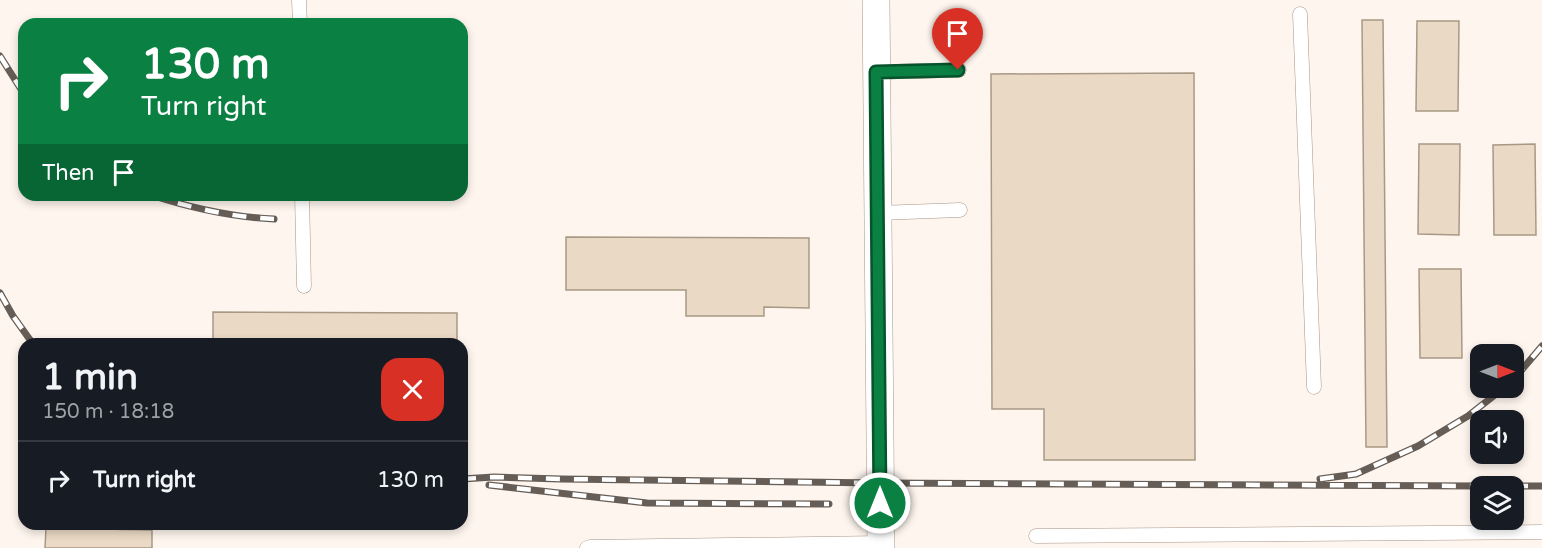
<!DOCTYPE html>
<meta charset="utf-8">
<style>
:root{--surface:#171b24;--page:#20242c;--text:#f1f3f6;--muted:#9ea1a6;--line:#363941}
body{margin:0;font-family:"Varela Round",sans-serif;background:var(--page);color:var(--text);height:100vh;display:flex;flex-direction:column;font-size:22px;white-space:nowrap}
*{box-sizing:border-box;margin:0}
p{font-size:20px;color:var(--muted)}
.icon{flex:none;width:33px;height:33px;fill:none;stroke:currentColor;stroke-width:2;stroke-linecap:round;stroke-linejoin:round}
.map{position:relative;flex:1;overflow:hidden}
.details{position:absolute;left:18px;top:338px;width:450px;height:192px;display:flex;flex-direction:column;background:var(--surface);border-radius:18px;box-shadow:0 3px 9px #0003}
.details>*{flex:none}
.top-card{position:absolute;left:18px;top:18px;width:450px;height:183px;border-radius:18px;box-shadow:0 3px 9px #0003;background:#0b8043;color:#fff;overflow:hidden}
.needle{width:39px;rotate:90deg}
.buttons{position:absolute;left:1470px;top:344px;display:grid;gap:12px}
.buttons a{display:grid;place-items:center;width:54px;height:54px;border-radius:12px;background:var(--surface);box-shadow:0 3px 9px #0003;font-size:30px}
.pin{position:absolute;display:grid;place-items:center;width:51px;height:51px;color:#fff;margin:-62px -26px;border-radius:50% 50% 50% 0;rotate:-45deg;box-shadow:0 0 6px #0007}
.pin .icon{rotate:45deg}
.me{position:absolute;width:66px;margin:-33px;rotate:0deg;stroke-linejoin:round;filter:drop-shadow(0 0 4px #0008)}
.turn{display:flex;align-items:center;gap:21px;height:126px;padding:0 24px;font-size:27px}
.turn .icon{width:78px;height:78px;stroke-width:2.5}
.turn b{display:block;font-size:42px;line-height:51px}
.then{display:flex;align-items:center;height:57px;padding:0 24px;background:#0003;gap:12px;font-size:22px}
.round{display:grid;place-items:center;flex:none;width:63px;height:63px;border-radius:18px;background:var(--page)}
.headline{display:flex;align-items:center;justify-content:space-between;height:102px;padding:0 24px}
h1{font-size:36px;font-weight:700;line-height:45px}
ul{padding:0;list-style:none}
li{display:flex;align-items:center;gap:18px;height:78px;padding:0 24px;border-top:2px solid var(--line)}
li div{flex:1}
li b{display:block;font-size:22px}
li em{font-style:normal}
.map>svg:first-child{display:block}
</style>
<div class="map">
<svg width="1542" height="548" viewBox="0 0 1542 548">
<rect width="100%" height="100%" fill="#fef5ee"/>
<!-- building -->
<path fill="#ead9c5" stroke="#a89985" stroke-width="1.5" d="M1362,20h21l4,427h-21z
M1417,21h42l-1,90h-42z
M1194,73l1,387h-151v-51h-52l-1,-335z
M1419,144h41l-1,91 -41,-1z
M1535,144l1,91h-42l-1,-90z
M566,237l243,1v70l-45,-1v9h-78v-26h-120z
M1419,269h42l1,89h-42z
M213,312l244,1v31h-244z
M46,528l106,2v18h-107z"/>
<g fill="none" stroke-linecap="round" stroke-linejoin="round">
<defs>
<path id="lane" d="M299,0l1,24
M1300,14l14,373
M876,72l83,-2
M302,195l2,91
M878,213l82,-3
M1036,536l506,-4
M587,548l3,-1 291,-4"/>
<path id="street" d="M876,0l5,548"/>
</defs>
<!-- lane casing -->
<use href="#lane" stroke="#a99485" stroke-width="15"/>
<!-- street casing -->
<use href="#street" stroke="#a99485" stroke-width="28"/>
<!-- lane -->
<use href="#lane" stroke="#fff" stroke-width="14"/>
<!-- street -->
<use href="#street" stroke="#fff" stroke-width="27"/>
<defs>
<path id="rail" d="M0,56l24,38
M151,195c40,13 80,22 123,24
M0,293l13,23 20,28
M1514,379l28,-33
M462,479l32,-2 67,2 319,4 600,3
M1320,479l36,-5 62,-28 50,-30 37,-29
M489,485l158,18 182,1
M1514,486h28"/>
</defs>
<!-- rail casing -->
<use href="#rail" stroke="#655d56" stroke-width="7"/>
<!-- rail -->
<use href="#rail" stroke="#fff" stroke-width="4.5" stroke-dasharray="14" stroke-linecap="butt"/>
</g>
<g fill="none" stroke-linecap="round" stroke-linejoin="round">
<defs>
<path id="route" d="M880,503l-4,-431 82,-2"/>
</defs>
<!-- route casing -->
<use href="#route" stroke="#07532c" stroke-width="15"/>
<!-- route -->
<use href="#route" stroke="#0b8043" stroke-width="10"/>
</g>
</svg>
<div class="buttons">
<a><svg class="needle" viewBox="-14 -14 28 28"><path d="M0-13l5 13h-10z" fill="#e53935"/><path d="M0 13l5-13h-10z" fill="#9ea1a6"/></svg></a>
<a><svg class="icon" aria-label="sound" viewBox="0 0 24 24"><path d="M4 9h4l5-4v14l-5-4H4zM17 9q2 3 0 6"/></svg></a>
<a><svg class="icon" aria-label="layers" viewBox="0 0 24 24"><path d="M12 4l9 5-9 5-9-5zM3 14l9 5 9-5"/></svg></a>
</div>
<div class="pin" style="left:958px;top:70px;background:#d93025"><svg class="icon" aria-label="arrive" viewBox="0 0 24 24"><path d="M6 21V4h12l-3 4 3 4H6"/></svg></div>
<svg class="me" style="left:880px;top:503px" viewBox="-20 -20 40 40"><circle r="17" fill="#0b8043" stroke="#fff" stroke-width="3"/><path d="M0-11L8 9 0 5-8 9z" fill="#fff"/></svg>
<div class="top-card">
<div class="turn"><svg class="icon" aria-label="right" viewBox="0 0 24 24"><path d="M7 20v-9h11M14 6l5 5-5 5"/></svg><div><b>130 m</b>Turn right</div></div>
<div class="then">Then<svg class="icon" aria-label="arrive" viewBox="0 0 24 24"><path d="M6 21V4h12l-3 4 3 4H6"/></svg></div>
</div>
<section class="details">
<div class="headline"><div><h1>1 min</h1><p>150 m · 18:18</p></div><a class="round" style="background:#d93025;color:#fff"><svg class="icon" aria-label="close" viewBox="0 0 24 24"><path d="M6 6l12 12M18 6L6 18"/></svg></a></div>
<ul>
<li><svg class="icon" aria-label="right" viewBox="0 0 24 24"><path d="M7 20v-9h11M14 6l5 5-5 5"/></svg><div><b>Turn right</b></div><em>130 m</em></li>
</ul>
</section>
</div>
